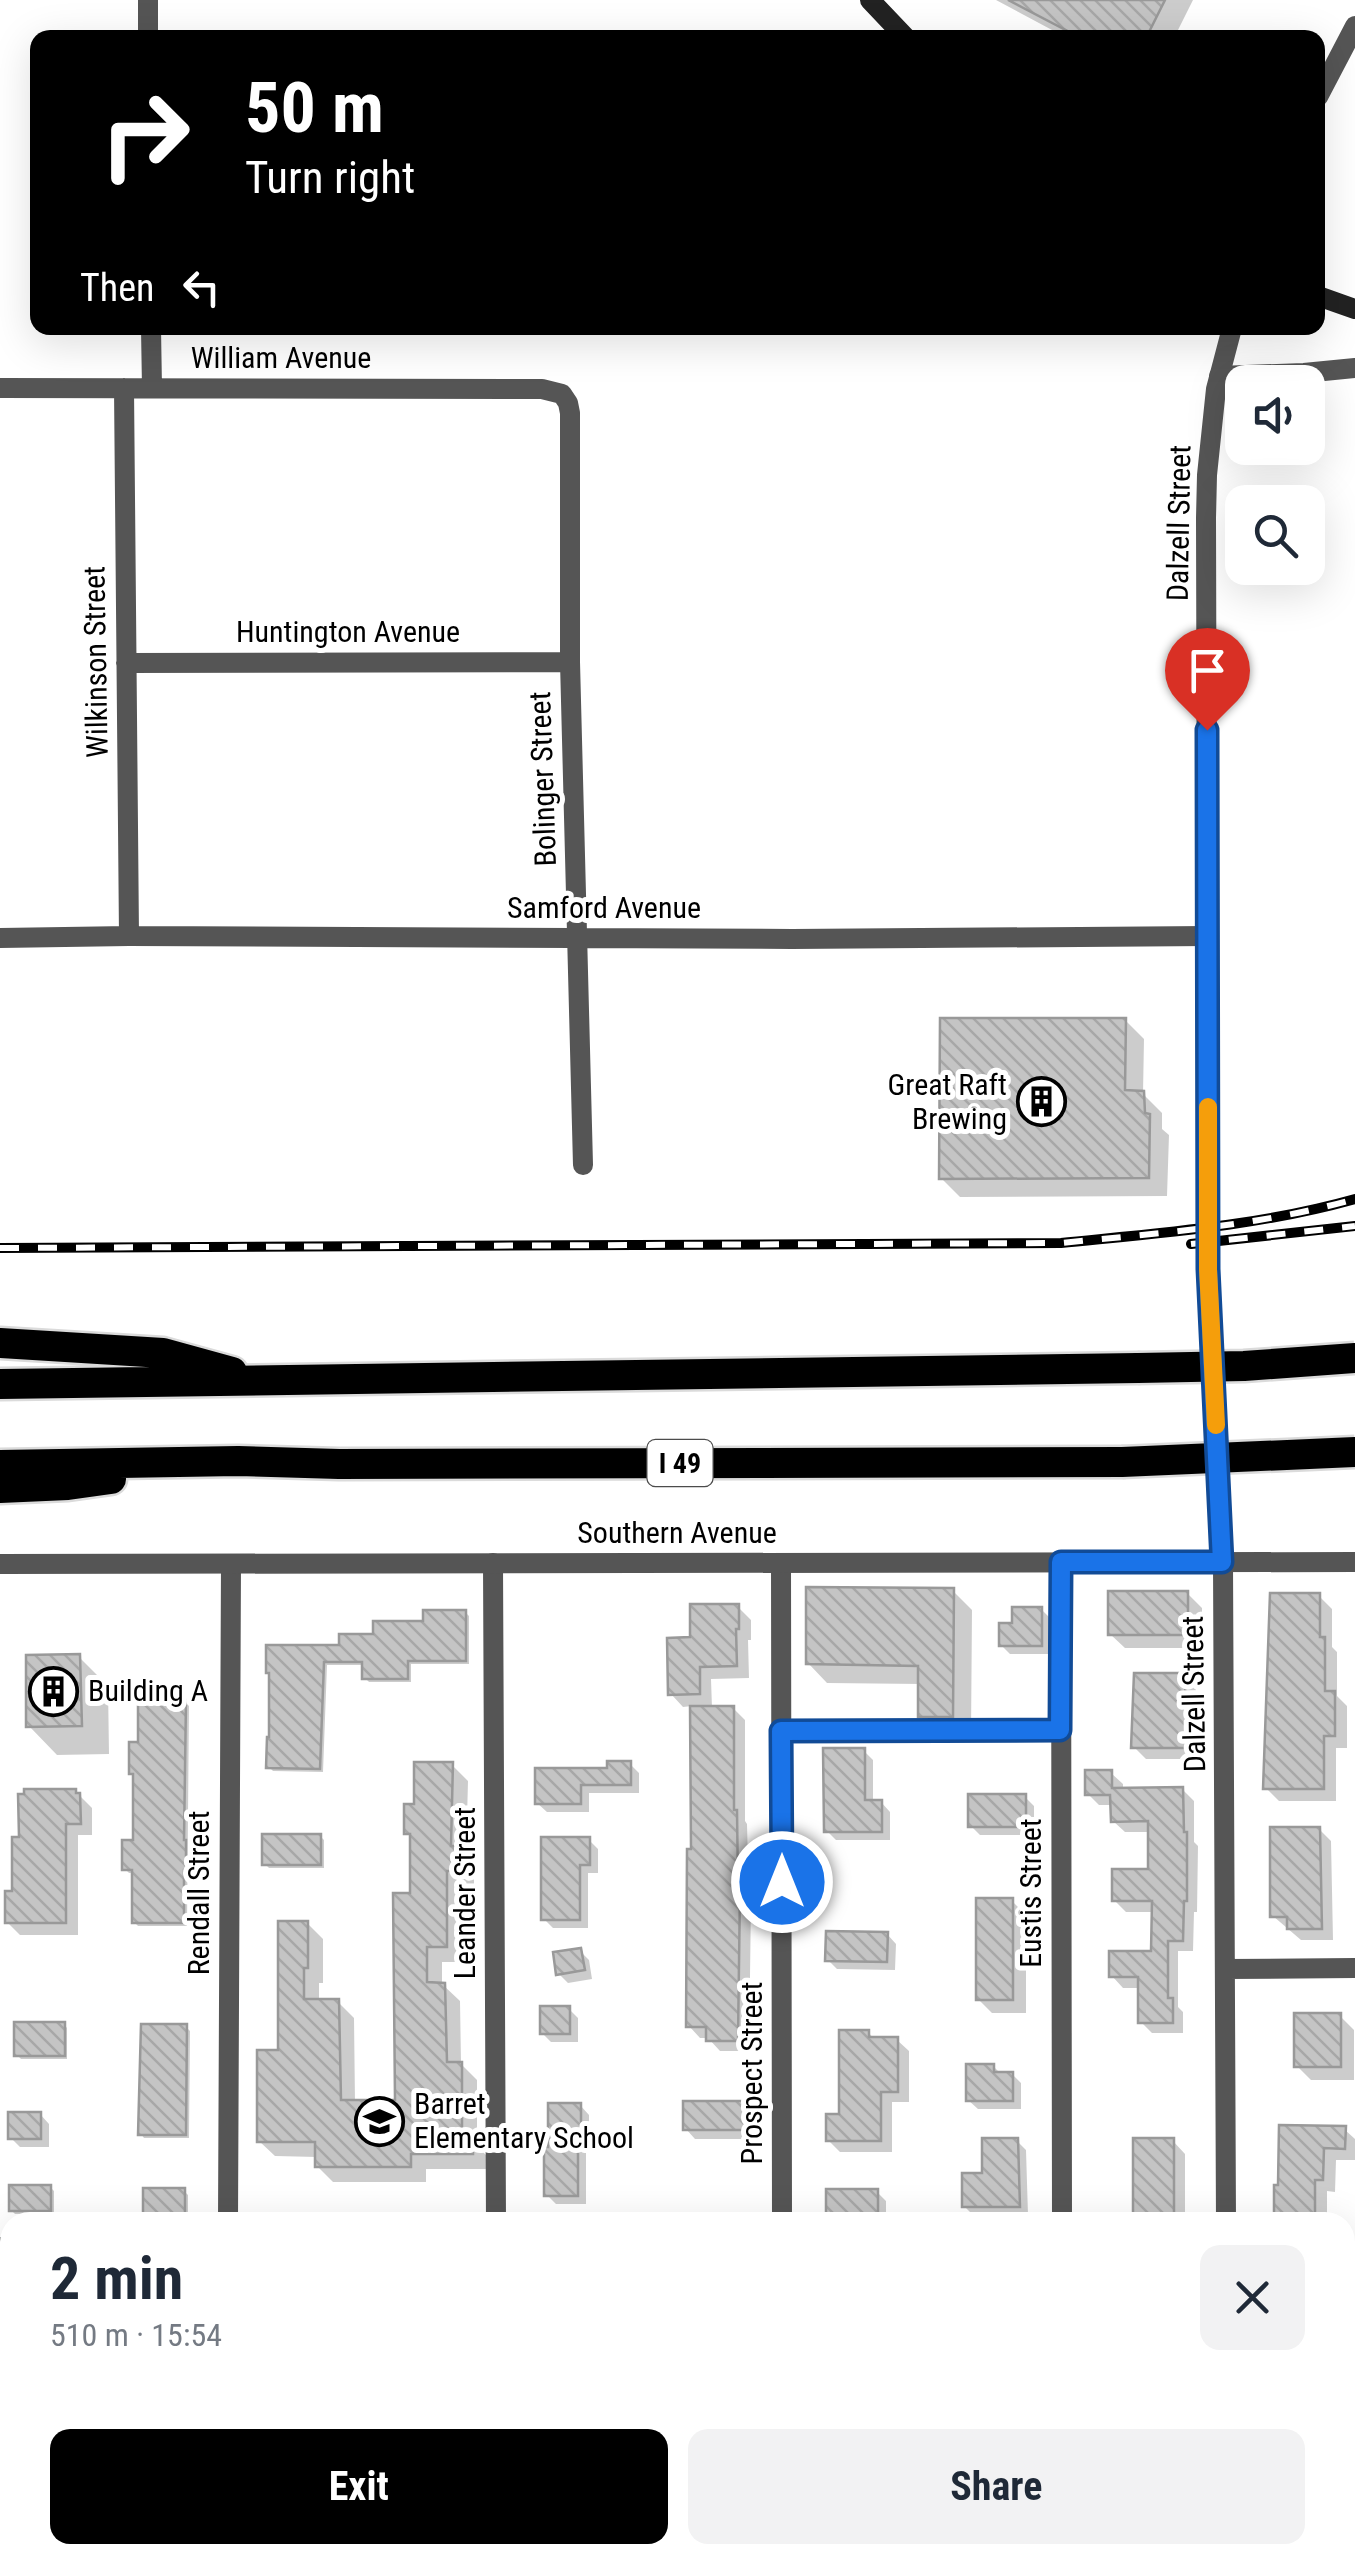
<!DOCTYPE html>
<meta charset="utf-8">
<style>
:root{--surface:#fff;--page:#f2f2f3;--text:#1f2937;--muted:#747a83;--accent:#000}
body{margin:0;font-family:"Roboto Condensed",sans-serif;background:var(--page);color:var(--text);height:100vh;display:flex;flex-direction:column;font-size:38px;white-space:nowrap}
*{box-sizing:border-box;margin:0}
p{font-size:32px;color:var(--muted)}
.icon{flex:none;width:55px;height:55px;fill:none;stroke:currentColor;stroke-width:2;stroke-linecap:round;stroke-linejoin:round}
.map{position:relative;flex:1;overflow:hidden}
.sheet{position:absolute;left:0px;top:2212px;width:1355px;height:352px;display:flex;flex-direction:column;background:var(--surface);border-radius:30px 30px 0 0;box-shadow:0 10px 40px #0002}
.sheet>*{flex:none}
.banner{position:absolute;left:30px;top:30px;width:1295px;height:305px;border-radius:20px;box-shadow:0 10px 40px #0002;background:#000;color:#fff;overflow:hidden}
.buttons{position:absolute;left:1225px;top:365px;display:grid;gap:20px}
.buttons a{display:grid;place-items:center;width:100px;height:100px;border-radius:20px;background:var(--surface);box-shadow:0 10px 40px #0002;font-size:50px}
.pin{position:absolute;display:grid;place-items:center;width:85px;height:85px;color:#fff;margin:-102px -42px;border-radius:50% 50% 50% 0;rotate:-45deg;box-shadow:0 0 10px #0007}
.pin .icon{rotate:45deg}
.me{position:absolute;width:110px;margin:-55px;rotate:0deg;stroke-linejoin:round;filter:drop-shadow(0 0 8px #0008)}
.turn{display:flex;align-items:center;gap:35px;height:210px;padding:0 50px;font-size:45px}
.turn .icon{width:130px;height:130px;stroke-width:2.5}
.turn b{display:block;font-size:70px;line-height:85px}
.then{display:flex;align-items:center;height:95px;padding:0 50px;background:#0003;gap:20px;font-size:38px}
.round{display:grid;place-items:center;flex:none;width:105px;height:105px;border-radius:20px;background:var(--page)}
.overview{display:flex;align-items:center;justify-content:space-between;height:170px;padding:0 50px}
h1{font-size:60px;font-weight:700;line-height:75px}
.cta{display:flex;gap:20px;margin-top:auto;padding:20px 50px}
.cta a{flex:1;height:115px;border-radius:20px;background:var(--accent);color:#fff;font-size:40px;font-weight:700;line-height:115px;text-align:center}
.cta a+a{background:var(--page);color:var(--text)}
.map>svg:first-child{display:block}
</style>
<div class="map">
<svg width="1355" height="2563" viewBox="0 0 1355 2563">
<defs>
<pattern id="building-back-hatch" width="6" height="6" patternUnits="userSpaceOnUse" patternTransform="scale(2.5)"><rect width="6" height="6" fill="#c4c4c4"/><path d="M-1 5l2 2M0 0l6 6M5-1l2 2" fill="none" stroke="#a7a7a7"/></pattern>
</defs>
<rect width="100%" height="100%" fill="#fff"/>
<!-- shadow -->
<path fill="#0003" d="M996,0h197l-19,38h-107z
M1125,1020l19,19 -1,55 19,19v16l7,6 -2,61 -207,1 -19,-19z
M953,1591l19,19 -1,125h-31l-20,-19 1,-32 -94,-1 -19,-20z
M1187,1593l15,15v40h-77l-15,-14z
M1319,1596l13,13v38l5,5v44l10,10v42h-11v53h-57l-13,-13z
M738,1607l13,13v20h-3l1,38 -38,1 1,29h21l12,12v101l2,3 2,76 2,2 -2,149h-29l-12,-13h-8l-11,-12 5,-174 -2,-146 -9,1 -12,-13 21,-54z
M1041,1609l9,9v36h-40l-9,-9 13,-20z
M465,1612l4,4v48h-58v18h-42l-4,-4v-13h-38l-4,107 -50,-1 -4,-4 3,-92 69,-27z
M79,1657l29,29 1,68 -52,1 -28,-29z
M1184,1675l12,12 1,72h-51l-12,-12z
M185,1702l4,4 -2,220h-49l-4,-4v-49h-5l-4,-4 10,-27v-65l-4,-4z
M864,1751l9,9v42h8l9,10v28h-54l-9,-9z
M630,1764l9,9v20h-50v19h-42l-10,-9z
M452,1765l16,16 -2,76 8,8v21h-12v76h-20v22l18,17 1,63 16,16v66l11,11v12h-62v13h-93l-16,-16v-9l-42,-1 -16,-15 22,-89 26,-129 16,16v44h-4v19h19l16,16 1,84h43l15,-206v-57l-6,-6 10,-27z
M1111,1773l12,11v6l59,-1 12,12v41l4,4 -1,66h-3l-1,39h-15v56l5,5v21h-31l-11,-11v-34h-18l-11,-12 42,-23v-41h-28l-12,-12 36,-28v-40h-25l-12,-11v-16h-14l-11,-11z
M75,1791l17,17v27h-14v100h-58l-13,-13 8,-28z
M1025,1797l9,9v29h-54l-9,-9z
M1319,1829l12,12 2,99h-32l-28,-24z
M320,1836l4,4v28h-55l-4,-4z
M589,1840l9,9v24h-10v55h-35l-9,-9z
M1012,1901l14,14v98h-34l-14,-14z
M887,1934l9,10 -1,26 -58,-1 -9,-9z
M580,1951l9,9 3,19 -24,4 -9,-9z
M569,2009l9,9v24h-27l-9,-9z
M1340,2016l14,14v50h-43l-14,-14z
M64,2024l3,4v31h-46l-4,-4z
M186,2027l4,4 -1,107h-45l-3,-4z
M868,2032l7,8h22l12,11v51h-17v50h-52l-12,-12 13,-24z
M993,2066l8,8h11l9,9v26h-43l-10,-9z
M748,2104l9,9v26h-62l-9,-10z
M580,2105l9,10v26h-3v63h-30l-9,-9z
M40,2114l9,10v23h-29l-9,-9z
M1344,2129l11,10v21h-19l-1,32 -8,-1v31h-42l-8,-8v-26z
M1017,2141l9,9 2,65h-6v7h-45v-7h-4l-9,-9z
M1135,2141h38l12,13v68h-50z
M50,2187l4,4v23h-39l-4,-4z
M184,2191l4,4v24h-39l-4,-4z
M877,2192l9,9v21h-51l-7,-6z
M1345,2344h10v45l-10,-7z
M834,2555h53l-1,8h-53z
M982,2555h52v8h-52z
M1114,2555h85v8h-85z
M1271,2555h57l6,8h-63z"/>
<!-- building -->
<path fill="url(#building-back-hatch)" stroke="#999" stroke-width="2.5" d="M1008,0h157l-19,38h-65z
M940,1018h186l-1,72 19,1 1,22 5,1 -1,64 -210,1z
M806,1587l148,1 -1,129h-35v-51l-112,-2z
M1108,1591h80v44h-80z
M1270,1593h50v44h5v54h10v45h-11v53h-61z
M690,1604h49v25h-3l1,37 -37,1v27l-32,1 -1,-57 23,-1z
M1012,1607h30v39h-43v-23h13z
M423,1610h43v51h-58v18h-46v-17h-38l-4,107 -54,-1 1,-31h2v-64h-3v-28h73v-11h34v-13h50z
M80,1654l2,72 -56,1v-72z
M1134,1673h51l1,75h-55z
M138,1700h48l-2,140h2v30h-2v53h-52v-53h-10v-30h11v-66h-4v-32h9z
M690,1706h44v104h3l1,78h2l-2,153h-32v-14h-20l1,-178h4z
M823,1748h42v52h17v32h-58z
M607,1761h24v24h-50v19h-46v-36h72z
M414,1762h39l-2,84h8v25h-12v76h-20v35l18,1 2,79h15v77h11v15h-62v13h-96v-25h-58v-92h21v-129h30v47h-4v31h35l2,101h54l-2,-207h17v-59h-6v-30h10z
M1085,1770h27v18l71,-1 1,45h3v69h-3l-1,40h-15v57h5v25h-35v-46h-29v-26h42l1,-50h-40v-32h36v-48l-37,1 -1,-27h-25z
M24,1789h52v4h4l1,31h-15v99h-61v-32h7v-54h7l-1,-43h6z
M968,1794h58v33h-58z
M1270,1827h50l2,102h-35v-12h-17z
M262,1834h59v31h-59z
M541,1837h49v28h-10v55h-39z
M976,1898h37v102h-37z
M826,1931l62,1 -1,30 -62,-1z
M581,1948l4,22 -29,5 -3,-23z
M540,2006h30v28h-30z
M1294,2013h47v54h-47z
M14,2022h51v34h-51z
M141,2024h46l-1,111h-48z
M839,2030h30v7h29v55h-17v49h-55v-27h13z
M966,2064h28v8h19v29h-47z
M683,2101h66v29h-66z
M548,2103h33v30h-3v63h-34v-49h4z
M8,2112h33v27h-33z
M1279,2125l67,1 -1,23 -21,-1 -1,32h-8v35h-41v-30h4z
M982,2138h36l2,69h-58v-34h20z
M1133,2138h41v84h-41z
M9,2185h42v26h-42z
M143,2188h42v28h-42z
M826,2189h52v28h-52z"/>
<g fill="none" stroke-linecap="round" stroke-linejoin="round">
<defs>
<path id="motorway" d="M0,1343l163,10 69,19
M0,1384l1138,-16
M0,1465l238,-4 101,3 783,-2
M0,1488l68,-3 43,-6"/>
</defs>
<!-- motorway casing -->
<use href="#motorway" stroke="#dbdbdb" stroke-width="35"/>
<!-- minor -->
<path stroke="#555" stroke-width="20" d="M148,0v38
M1318,97l37,-71
M151,328l1,60
M1219,376l85,-3 51,-5
M0,388l542,1 20,5 6,9 2,10v249l13,503
M124,388l5,548
M126,663l444,-1
M0,938l129,-2 663,3 416,-3
M493,1563l3,659
M781,1563l1,659
M1061,1563l1,659
M1223,1563l3,659
M781,1731l280,-1
M1225,1969l130,-1
M228,2222l3,-658
M0,2247h10
M1345,2400h10
M783,2555v8
M1062,2555v8
M1226,2555v8"/>
<!-- tertiary -->
<path stroke="#555" stroke-width="20" d="M1223,1563l-15,-294 -2,-751 1,-43 9,-86 16,-61
M0,1564l1355,-2"/>
<!-- secondary -->
<path stroke="#222" stroke-width="20" d="M870,0l36,38
M1318,296l37,13"/>
<!-- motorway -->
<use href="#motorway" stroke="#000" stroke-width="30"/>
<defs>
<path id="rail" d="M1191,1244l164,-18
M0,1248l1061,-5c99,-10 198,-17 294,-44"/>
</defs>
<!-- rail casing -->
<use href="#rail" stroke="#000" stroke-width="10"/>
<!-- rail -->
<use href="#rail" stroke="#fff" stroke-width="6" stroke-dasharray="19" stroke-linecap="butt"/>
<defs>
<path id="motorway-bridge" d="M1138,1368l106,-2 111,-8
M1122,1462l233,-10"/>
</defs>
<!-- motorway-bridge casing -->
<use href="#motorway-bridge" stroke="#dbdbdb" stroke-width="35" stroke-linecap="butt"/>
<!-- motorway-bridge -->
<use href="#motorway-bridge" stroke="#000" stroke-width="30"/>
</g>
<g fill="none" stroke-linecap="round" stroke-linejoin="round">
<defs>
<path id="route" d="M782,1882l-1,-151 279,-1 1,-168h161l-14,-293 -1,-539"/>
</defs>
<!-- route casing -->
<use href="#route" stroke="#114b97" stroke-width="25"/>
<!-- route -->
<use href="#route" stroke="#1a73e8" stroke-width="18"/>
<!-- slow -->
<path stroke="#f59e0b" stroke-width="18" d="M1208,1107v162l8,156"/>
</g>
<!-- icons -->
<defs>
<symbol id="building-ring" viewBox="-11 -11 22 22"><circle r="9.5" fill="#fff" stroke="#000" stroke-width="1.5"/><path d="M-4-6H4V6H1V3H-1V6H-4ZM-2.5-4.3h1.7v1.8h-1.7ZM.8-4.3h1.7v1.8H.8ZM-2.5-1h1.7V.8h-1.7ZM.8-1h1.7V.8H.8Z" fill="#000"/></symbol>
<symbol id="school-ring" viewBox="-11 -11 22 22"><circle r="9.5" fill="#fff" stroke="#000" stroke-width="1.5"/><path d="M0-5L7-2L0 1L-7-2ZM-4 1L0 2.5L4 1V4Q0 6-4 4Z" fill="#000"/></symbol>
</defs>
<g fill-rule="evenodd">
<use href="#building-ring" x="1014" y="1074" width="55" height="55"/>
<use href="#building-ring" x="26" y="1664" width="55" height="55"/>
<use href="#school-ring" x="352" y="2094" width="55" height="55"/>
</g>
<g text-anchor="middle" stroke-width="10" stroke-linejoin="round" paint-order="stroke">
<!-- shield labels -->
<rect fill="#fff" stroke="#4c4c4c" stroke-width="2.5" x="647.5" y="1440" width="65" height="46" rx="8"/>
<g font-size="28" font-weight="bold" fill="#000">
<text x="680" y="1473">I 49</text>
</g>
<!-- street labels -->
<g font-size="30" fill="#000" stroke="#fff">
<text x="281" y="368">William Avenue</text>
<text transform="translate(1179 523) rotate(-89)" y="10">Dalzell Street</text>
<text x="348" y="642">Huntington Avenue</text>
<text transform="translate(96 662) rotate(-91)" y="10">Wilkinson Street</text>
<text transform="translate(543 779) rotate(-92)" y="10">Bolinger Street</text>
<text x="604" y="918">Samford Avenue</text>
<text x="677" y="1543">Southern Avenue</text>
<text transform="translate(1194 1694) rotate(-91)" y="10">Dalzell Street</text>
<text transform="translate(199 1893) rotate(-90)" y="10">Rendall Street</text>
<text transform="translate(465 1893) rotate(-90)" y="10">Leander Street</text>
<text transform="translate(1031 1893) rotate(-90)" y="10">Eustis Street</text>
<text transform="translate(752 2073) rotate(-90)" y="10">Prospect Street</text>
</g>
<!-- poi labels -->
<g font-size="30" fill="#000" stroke="#fff" text-anchor="start">
<text x="1007" y="1095" text-anchor="end">Great Raft<tspan x="1007" dy="34">Brewing</tspan></text>
<text x="88" y="1701">Building A</text>
<text x="414" y="2114">Barret<tspan x="414" dy="34">Elementary School</tspan></text>
</g>
</g>
</svg>
<div class="buttons">
<a><svg class="icon" aria-label="sound" viewBox="0 0 24 24"><path d="M4 9h4l5-4v14l-5-4H4zM17 9q2 3 0 6"/></svg></a>
<a><svg class="icon" aria-label="search" viewBox="0 0 24 24"><circle cx="10" cy="10" r="6"/><path d="M15 15l6 6"/></svg></a>
</div>
<div class="pin" style="left:1207px;top:730px;background:#d93025"><svg class="icon" aria-label="arrive" viewBox="0 0 24 24"><path d="M6 21V4h12l-3 4 3 4H6"/></svg></div>
<svg class="me" style="left:782px;top:1882px" viewBox="-20 -20 40 40"><circle r="17" fill="#1a73e8" stroke="#fff" stroke-width="3"/><path d="M0-11L8 9 0 5-8 9z" fill="#fff"/></svg>
<div class="banner">
<div class="turn"><svg class="icon" aria-label="right" viewBox="0 0 24 24"><path d="M7 20v-9h11M14 6l5 5-5 5"/></svg><div><b>50 m</b>Turn right</div></div>
<div class="then">Then<svg class="icon" aria-label="left" viewBox="0 0 24 24"><path d="M17 20v-9H6M10 6l-5 5 5 5"/></svg></div>
</div>
<section class="sheet">
<div class="overview"><div><h1>2 min</h1><p>510 m · 15:54</p></div><a class="round"><svg class="icon" aria-label="close" viewBox="0 0 24 24"><path d="M6 6l12 12M18 6L6 18"/></svg></a></div>
<div class="cta"><a>Exit</a><a>Share</a></div>
</section>
</div>
